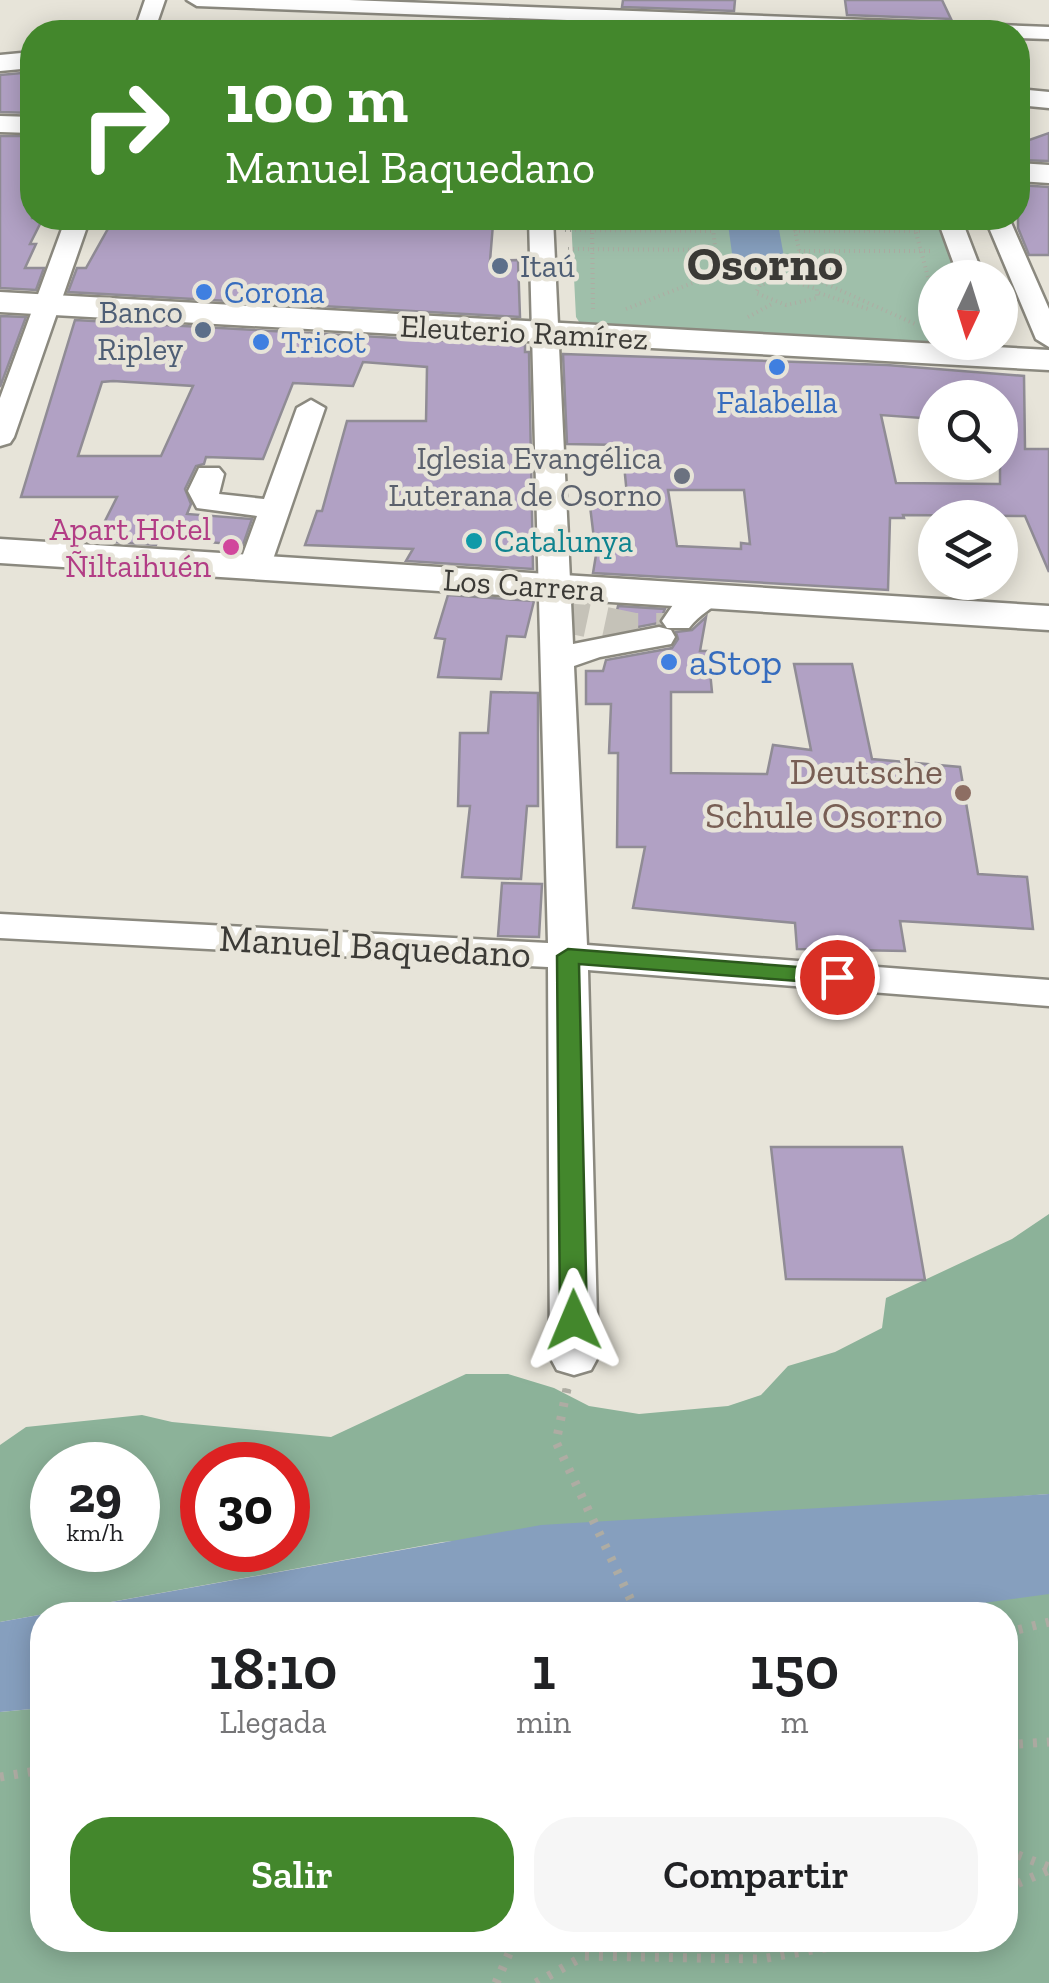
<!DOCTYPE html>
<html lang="es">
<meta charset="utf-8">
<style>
:root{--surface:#fff;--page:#f6f6f6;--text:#202124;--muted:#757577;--accent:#43872c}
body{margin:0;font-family:"Zilla Slab",serif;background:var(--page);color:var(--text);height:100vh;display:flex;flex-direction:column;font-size:38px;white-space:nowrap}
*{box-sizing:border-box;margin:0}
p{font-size:32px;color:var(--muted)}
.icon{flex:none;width:55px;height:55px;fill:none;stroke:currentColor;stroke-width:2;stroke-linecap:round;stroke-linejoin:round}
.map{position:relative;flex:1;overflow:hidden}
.drawer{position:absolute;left:30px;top:1602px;width:988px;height:350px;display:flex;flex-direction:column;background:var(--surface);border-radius:40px;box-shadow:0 5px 25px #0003}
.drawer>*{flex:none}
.guide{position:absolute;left:20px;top:20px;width:1010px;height:210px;border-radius:40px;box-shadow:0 5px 25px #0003;background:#43872c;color:#fff;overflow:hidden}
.needle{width:65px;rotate:184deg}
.fabs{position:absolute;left:918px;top:260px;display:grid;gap:20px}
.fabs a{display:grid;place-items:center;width:100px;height:100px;border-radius:50%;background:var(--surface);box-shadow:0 5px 25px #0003;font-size:50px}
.speed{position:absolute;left:30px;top:1442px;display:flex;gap:20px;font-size:50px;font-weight:700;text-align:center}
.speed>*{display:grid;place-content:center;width:130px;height:130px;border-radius:50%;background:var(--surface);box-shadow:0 5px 25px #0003;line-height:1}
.speed small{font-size:25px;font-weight:400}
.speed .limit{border:15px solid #d22;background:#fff;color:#111}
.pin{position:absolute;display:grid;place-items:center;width:85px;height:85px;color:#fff;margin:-42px;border:5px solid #fff;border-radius:50%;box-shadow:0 2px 10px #0007}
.me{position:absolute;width:110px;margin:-55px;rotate:359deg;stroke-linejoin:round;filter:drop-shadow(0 0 8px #0008)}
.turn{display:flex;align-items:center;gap:35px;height:210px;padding:0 40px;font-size:45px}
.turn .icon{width:130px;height:130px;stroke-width:2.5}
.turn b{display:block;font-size:70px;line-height:85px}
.eta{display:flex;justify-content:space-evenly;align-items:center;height:170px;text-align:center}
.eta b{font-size:60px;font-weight:600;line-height:70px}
.button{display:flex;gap:20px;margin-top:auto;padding:20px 40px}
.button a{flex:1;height:115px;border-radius:40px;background:var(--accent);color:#fff;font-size:40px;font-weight:600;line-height:115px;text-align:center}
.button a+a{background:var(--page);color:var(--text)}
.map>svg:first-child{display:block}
</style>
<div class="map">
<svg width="1049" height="1983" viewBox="0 0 1049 1983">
<rect width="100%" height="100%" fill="#e7e4d9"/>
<!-- green -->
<path fill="#9fbfaa" d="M571,218h368l24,59 -28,1v64l20,1 -3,2 -371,-20 -5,-8z"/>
<!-- forest -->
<path fill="#8cb299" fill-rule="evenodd" d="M1049,1214v280l-606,48 -443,80v-177l26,-18 116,-12 30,7 159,15 135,-63h42l46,14 35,18 50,8 89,-8 33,-11 27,-29 47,-14 47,-24 4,-30 126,-59zM52,1465h86v85h-86zM202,1465h86v85h-86z
M1049,1592v391h-1049v-271l42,-4v232h963v-325h-116z"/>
<!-- water -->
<path fill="#869fbe" d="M728,224h50l8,44h-52z
M1049,1494v100l-154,21h-853v93l-42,4v-90l541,-97z"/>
<!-- building -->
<path fill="#b1a1c4" stroke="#908c95" stroke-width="2.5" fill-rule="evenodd" d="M623,0h112l-1,11 -112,-4z
M845,0h97l9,19 -104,-4z
M619,26l114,4 -115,2z
M32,72v41l-32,-1v-37z
M1049,133v28l-31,-1v-16z
M0,136h32v82h11l-13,26h6l-11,24h19l-8,22 -36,-2z
M1018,185l31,2v68h-20l-11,-27z
M114,218h254l-2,8 127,-2 -3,37 28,-1 2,57 -452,-25 9,-24h9z
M0,316l26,1 -26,70z
M75,320l450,25v7h4l4,217 -127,-8 7,-12 -108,-4 12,-34h5l25,-90h79l1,-54 -64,-5 -10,24 -60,-3 -30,76 -57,-2 -2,7 -8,2 -11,23 6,15 -4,10 65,5 -9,26 -84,-7 -3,7 -61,-4 22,-44h-96zM113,381l80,5 -32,70h-83l24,-74z
M563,354l324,11 137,11 1,73h24v123l-24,-56 -122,-1 1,3h-14l-2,72 -295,-17 3,-18 -6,-49 38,-1 -6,-60 -55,-1zM935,398h65v86l-104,-1 -15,-68 54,4zM668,490h76l6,54 -9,-1v6l-64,-3z
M448,595l86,6 -9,36 -18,-1 -6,43 -63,-2 7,-38 -10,-1z
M618,606l47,3 -6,14 -47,9z
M706,617l-6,34h8l4,41h-41v81l96,1 6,-29 38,5 -17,-86h58l20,95 88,8 18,107 49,3 6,52 -133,-8 5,30 -108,-2 -2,-26 -162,-15 12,-61h-28l1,-94h-9l2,-49h-25v-33h17l3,-11 66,-12 6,-9 -2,-7 16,-2z
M491,692l47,1v113h-11l-6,73 -59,-2 8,-71h-12l2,-73h28z
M502,883l40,1 -3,53 -41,-1z
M771,1147h131l23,133 -139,-1z"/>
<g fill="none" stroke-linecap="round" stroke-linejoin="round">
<!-- minor-tunnel -->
<path stroke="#c5c2b8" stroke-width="34" stroke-dasharray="34 18" stroke-linecap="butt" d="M554,613l80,17h37"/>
<defs>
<path id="minor" d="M145,0h20l-11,32h-20z
M187,0h162l700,27v12l-31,-1v-6h-137l-684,-26z
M66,218h24l-76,219 -4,6 -10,3v-48z
M529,218h24l20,426 86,-17 12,3 4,7 -4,7 -71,13 -26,9 13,279 462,35v26l-461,-36 10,387 -7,13 -17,5 -17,-5 -7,-13 -2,-390 -548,-29v-24l548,29z
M937,218h24l23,60h-25z
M985,218h24l40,91v38l-13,-8z
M311,400l14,8 -55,160 -5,7h-22l-5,-7 19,-52 -60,-8 -9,-17 11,-23h20l5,6 -5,20 45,5 33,-91z
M706,587l11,3 5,7c-9,13 -22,16 -33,31h-22l-5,-7 15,-22z"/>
<path id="major" d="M32,52v16l-32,3v-16z
M1018,89l31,3v16l-31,-3z
M0,116l32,1v16l-32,-1z
M1018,163l31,2v18l-31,-2z
M0,292l1049,58v20l-1049,-58z
M0,539l1049,67v24l-1049,-67z"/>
</defs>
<!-- minor casing -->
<use href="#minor" stroke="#8b897f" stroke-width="5"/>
<!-- major casing -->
<use href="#major" stroke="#8b897f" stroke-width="5"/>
<!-- path-far2 -->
<path stroke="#aeaca3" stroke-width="4" stroke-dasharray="1 4" stroke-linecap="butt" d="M592,218l1,93
M840,218l31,12
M912,218l23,85
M712,220l81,1 11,53 -86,-1z
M565,230l149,1
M794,231h130
M568,249l149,1
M799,251h134
M804,274l111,50
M784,279l33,10v9l-31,7 -30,-12 4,-8z
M819,293l49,16
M626,309l92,-36
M748,317l24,-13"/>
<!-- path-far1 -->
<path stroke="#aeaca3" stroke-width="6" stroke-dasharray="2.5 8" stroke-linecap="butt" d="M567,1391l1,-5"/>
<!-- path -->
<path stroke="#aeaca3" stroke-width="9" stroke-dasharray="4 10" stroke-linecap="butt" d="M567,1389l-11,53 82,173
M1005,1633l44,-11
M1005,1745l44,-3
M0,1777l42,-7
M1005,1850l44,17
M1005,1889l44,-19
M496,1983l19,-43
M536,1983l48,-27 177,3 110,-19"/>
<!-- minor -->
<use href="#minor" fill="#fff" fill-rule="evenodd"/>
<!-- major -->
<use href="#major" fill="#fff" fill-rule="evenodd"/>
</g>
<!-- route -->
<path fill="#43872c" stroke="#2c581d" stroke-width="2.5" d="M568,949l269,21 11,7 -11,7 -258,-20 8,356 -4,7h-19l-4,-7 -3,-364z"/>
<!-- markers -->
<g fill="#5c6f8a" stroke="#e7e4d9" stroke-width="4">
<circle cx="500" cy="266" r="10"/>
<circle cx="203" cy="330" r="10"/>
</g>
<g fill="#3f7fe0" stroke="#e7e4d9" stroke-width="4">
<circle cx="204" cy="292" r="10"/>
<circle cx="261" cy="342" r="10"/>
<circle cx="777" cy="367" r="10"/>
<circle cx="669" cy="662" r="10"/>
</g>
<circle fill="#6b7280" stroke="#e7e4d9" stroke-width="4" cx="682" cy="476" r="10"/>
<circle fill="#0f9aa8" stroke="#e7e4d9" stroke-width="4" cx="474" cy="541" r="10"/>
<circle fill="#d1479c" stroke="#e7e4d9" stroke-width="4" cx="231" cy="547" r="10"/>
<circle fill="#8d6e63" stroke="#e7e4d9" stroke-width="4" cx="963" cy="793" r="10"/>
<g text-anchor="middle" stroke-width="9" stroke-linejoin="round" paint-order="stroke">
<!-- far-service labels -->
<g font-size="32" fill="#4e5e75" stroke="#e7e4d9" text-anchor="start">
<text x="520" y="277">Itaú</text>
<text x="183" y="323" text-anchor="end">Banco<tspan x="183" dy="37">Ripley</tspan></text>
</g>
<!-- far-shop labels -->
<g font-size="32" fill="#366cbe" stroke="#e7e4d9" text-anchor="start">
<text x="224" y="303">Corona</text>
<text x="281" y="353">Tricot</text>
<text x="777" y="413" text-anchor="middle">Falabella</text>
</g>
<!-- far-street labels -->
<g font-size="32" fill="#3b3a36" stroke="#e7e4d9">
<text transform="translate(524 332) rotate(3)" y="11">Eleuterio Ramírez</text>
<text transform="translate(524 585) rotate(4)" y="11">Los Carrera</text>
</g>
<!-- far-worship labels -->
<g font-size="32" fill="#5b616d" stroke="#e7e4d9" text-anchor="end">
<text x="662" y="469">Iglesia Evangélica<tspan x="662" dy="37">Luterana de Osorno</tspan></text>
</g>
<!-- far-hotel labels -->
<g font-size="32" fill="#b23c85" stroke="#e7e4d9" text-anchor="end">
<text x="211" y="540">Apart Hotel<tspan x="211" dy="37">Ñiltaihuén</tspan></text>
</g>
<!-- far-culture labels -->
<g font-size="32" fill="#0d838f" stroke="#e7e4d9" text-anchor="start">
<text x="494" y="552">Catalunya</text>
</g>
<!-- shop labels -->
<g font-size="38" fill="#366cbe" stroke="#e7e4d9" text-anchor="start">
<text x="689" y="675">aStop</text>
</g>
<!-- education labels -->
<g font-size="38" fill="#785e54" stroke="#e7e4d9" text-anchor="end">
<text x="943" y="784">Deutsche<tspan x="943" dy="44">Schule Osorno</tspan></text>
</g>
<!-- street labels -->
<g font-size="38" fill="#3b3a36" stroke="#e7e4d9">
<text transform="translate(375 946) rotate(3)" y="13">Manuel Baquedano</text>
</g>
<!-- far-town labels -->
<g font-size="48" font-weight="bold" fill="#3b3a36" stroke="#e7e4d9">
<text x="765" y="280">Osorno</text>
</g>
</g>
</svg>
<div class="fabs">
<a><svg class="needle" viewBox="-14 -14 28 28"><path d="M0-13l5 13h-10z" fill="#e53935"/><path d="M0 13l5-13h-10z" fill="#757577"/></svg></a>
<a><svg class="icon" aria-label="search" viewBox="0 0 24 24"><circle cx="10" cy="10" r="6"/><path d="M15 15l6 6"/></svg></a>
<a><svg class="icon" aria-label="layers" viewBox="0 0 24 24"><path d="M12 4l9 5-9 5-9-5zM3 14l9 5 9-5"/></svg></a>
</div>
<div class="speed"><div>29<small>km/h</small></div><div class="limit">30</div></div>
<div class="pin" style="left:837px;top:977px;background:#d93025"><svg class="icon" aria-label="arrive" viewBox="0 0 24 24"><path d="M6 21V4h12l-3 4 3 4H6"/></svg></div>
<svg class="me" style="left:574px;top:1320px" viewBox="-20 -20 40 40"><path d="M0-17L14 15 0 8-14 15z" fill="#43872c" stroke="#fff" stroke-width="4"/></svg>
<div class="guide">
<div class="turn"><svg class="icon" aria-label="right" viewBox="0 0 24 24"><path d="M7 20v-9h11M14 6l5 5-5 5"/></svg><div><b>100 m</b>Manuel Baquedano</div></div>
</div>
<section class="drawer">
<div class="eta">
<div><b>18:10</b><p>Llegada</p></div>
<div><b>1</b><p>min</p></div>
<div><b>150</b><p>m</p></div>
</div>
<div class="button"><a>Salir</a><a>Compartir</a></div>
</section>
</div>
